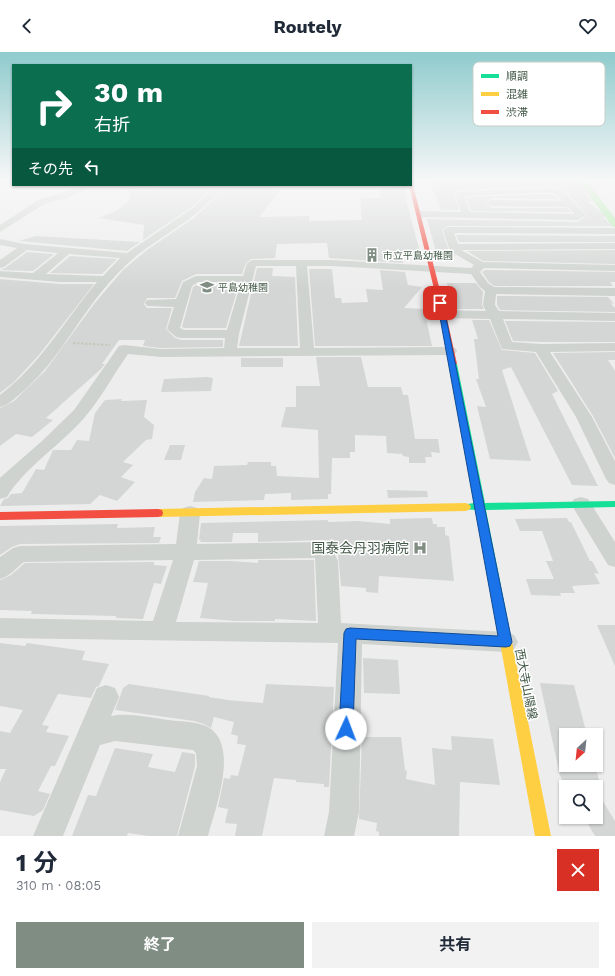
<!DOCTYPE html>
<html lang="ja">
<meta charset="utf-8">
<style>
:root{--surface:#fff;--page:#f2f2f3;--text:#1f2937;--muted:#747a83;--accent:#808d83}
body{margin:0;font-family:"Work Sans","Noto Sans JP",sans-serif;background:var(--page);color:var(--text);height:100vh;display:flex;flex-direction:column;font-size:15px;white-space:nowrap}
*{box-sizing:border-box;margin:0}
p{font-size:13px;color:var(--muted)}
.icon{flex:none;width:22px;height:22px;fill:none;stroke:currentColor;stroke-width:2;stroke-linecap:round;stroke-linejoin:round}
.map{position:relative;height:784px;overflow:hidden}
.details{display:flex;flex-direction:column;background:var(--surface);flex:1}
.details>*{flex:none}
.top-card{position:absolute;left:12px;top:12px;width:400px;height:122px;border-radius:0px;box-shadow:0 1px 3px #0004;background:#0b6e4f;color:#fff;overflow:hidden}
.needle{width:26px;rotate:207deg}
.buttons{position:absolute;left:559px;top:676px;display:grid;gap:8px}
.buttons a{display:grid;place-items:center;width:44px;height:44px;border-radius:0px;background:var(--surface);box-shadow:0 1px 3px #0004;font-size:20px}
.pin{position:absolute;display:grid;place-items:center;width:34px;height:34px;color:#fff;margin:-17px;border-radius:8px;box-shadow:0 2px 6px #0006}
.me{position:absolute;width:44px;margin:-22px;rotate:2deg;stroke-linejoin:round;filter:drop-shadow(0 0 3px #0008)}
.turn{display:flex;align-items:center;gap:14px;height:84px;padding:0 16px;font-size:18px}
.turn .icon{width:52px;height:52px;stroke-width:2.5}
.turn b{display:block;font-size:28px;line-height:34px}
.then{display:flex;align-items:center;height:38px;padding:0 16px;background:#0003;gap:8px;font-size:15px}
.round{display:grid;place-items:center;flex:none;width:42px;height:42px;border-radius:0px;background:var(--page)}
.overview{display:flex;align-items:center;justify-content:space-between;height:68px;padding:0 16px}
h1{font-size:24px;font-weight:700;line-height:30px}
.cta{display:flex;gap:8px;margin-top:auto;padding:8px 16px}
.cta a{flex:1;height:46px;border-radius:0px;background:var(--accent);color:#fff;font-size:16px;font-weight:700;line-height:46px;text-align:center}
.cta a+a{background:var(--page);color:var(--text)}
header{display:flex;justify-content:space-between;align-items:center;height:52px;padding:0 16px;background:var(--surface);font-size:18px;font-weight:700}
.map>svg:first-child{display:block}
</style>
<header><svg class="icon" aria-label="back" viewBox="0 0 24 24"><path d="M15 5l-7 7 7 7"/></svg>Routely<svg class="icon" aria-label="heart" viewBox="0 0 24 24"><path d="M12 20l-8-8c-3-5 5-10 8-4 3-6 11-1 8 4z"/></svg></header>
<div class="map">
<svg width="615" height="784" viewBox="0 0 615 784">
<rect width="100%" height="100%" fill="#eeedee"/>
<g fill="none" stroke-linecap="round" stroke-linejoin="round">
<!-- canal -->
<path fill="#a9eda4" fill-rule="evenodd" d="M577,127h8l30,39v9l-3,-1z"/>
</g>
<!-- building -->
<path fill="#d3d6d4" d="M507,127l71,1 14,15h-6l7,6h-6l20,16h-4l9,9h-164l-6,4 7,21 7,5h-16l-2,-3 -2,-1 -9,-33 151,3 9,-7 -24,-26 -10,-3 -94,4 -5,4 5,16h-18l-11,-27 72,-1z
M153,133h61l-21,21 -50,34 1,-15 -45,-7 17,-7 14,-11v-10l23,1 4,-2z
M225,133h49l-3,5 8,2 -20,25 50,-1v5l53,-1 -2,-22h20l-1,-9h10l3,-1 -1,-3h14l1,15 14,52 -19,1 2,10 -74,-5 -2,-15 -50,1 -2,14 -24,1 -5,4 -4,11h-46l-14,7 -7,17h-28l-3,6 3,4h25l-6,21 9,9 6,2h42v7l-62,1 -18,-2 2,-6h-26l-17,24h3l-4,5 -55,49 7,2 -21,17 -16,-3 -16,12v-38l14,-7 31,-30 49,-67 29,-34 24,-20 48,-33 21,-20z
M552,142l7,5 -68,-1 -5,5 5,5h76l4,4 -100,-1 -5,-14z
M456,183l159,1v6h-156z
M36,184l104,6 -13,9 -108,-10z
M615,198v14l-132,-3 -16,-10z
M27,200l27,2 -21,17 -33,-1 5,-2z
M70,204l47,3 -15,15 -52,-1z
M257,216h16l-1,8 23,1 3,69h-59z
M309,217h23l3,29h6l1,5 26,-1 -2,-13 17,1 -3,-20 25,2 3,13 14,2 -18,21 20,1 8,37h-117z
M485,218l130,2v10h-5l3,4h-119l-5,-4 -7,-10z
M0,227l60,5h34l-55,71 -25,27 -14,11z
M447,231h29l7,9 -1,13 2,4h-27l-2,-5h-4z
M198,232h41l-13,44h-42l-2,-1 11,-40z
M497,244l111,1 6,7 -4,-1 5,5v4l-115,-2 -3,-5z
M472,268h17l13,30 33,3 23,38 -6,3 46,92 -26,-1 -61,-118 -9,3 29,91 -41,-2 -13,-53 9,1 -10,-28h3l-5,-40h4z
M505,269l110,1v20h-74l-28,-1z
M615,300v8h-7l7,11v87l-22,-42 -40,-63z
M316,305h45l7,30h33l2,8h5l7,44h23l2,14 -9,-1 1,5h-7l1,6h-17v-6l-6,-1 -1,-2 -15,-1 -1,-17 -31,-1v17h-5v6h-18l-1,36h-3v5l-37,1v-7l-26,1 -1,6 -71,2 2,-10 9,-14 8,1 2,-13 33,-1 1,-3h23v4h5l1,10 42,2 -1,-48 -37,-3 5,-20h10v-21h24z
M241,306h42v9h-42z
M207,325l6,1 -2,13 -50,1 3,-13z
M122,347l-1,2 26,-1 -3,17 10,8 -2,14 -6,1 -23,22 10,3 -12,12 14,5 -18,19 -17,-6 -10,9 -90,2 4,-7 4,-1 3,-4 11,-1 14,-24 8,1 9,-20h18l6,-10 12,1 6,-28 10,-13z
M170,393h15l-4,15h-17z
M387,438l40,1 1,6 -40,1z
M432,466l1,6h4v3h8v8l4,1 5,45 -75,-5 -1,17 -12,-1v-4l-25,-2 -4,-44 -14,-2 -65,2v-9h-25l-1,9h-32l1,-2h-2l2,-17 127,-3v2l30,-1 32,3v-5z
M567,466l2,4h2l19,39h2l7,13 -5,-1 6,11 -28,2 3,7h-15l1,3 -30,-1 -5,-16h28l-8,-18h7l-11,-30h-22l-5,-12z
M118,472l-1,4 38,-1 -2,10h8l-2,6 -139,1 -8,3 -12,8v-29z
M258,508h56l2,61 -41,-2v2h-40l-35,-3 8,-35 -15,-1 6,-21h31l28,2z
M154,510v3l13,1 -6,18 -7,-1 -11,36 -27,-1v-2l-85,-2 1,-3 -32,-1v-30l11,-5 14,-12z
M597,573h18v41z
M0,591l25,3 2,-3 58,8 -3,9 27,4 -10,22 -3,1 -5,11 -33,-4 -16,31 7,1 -3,6 23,4 -14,30h-4l-13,25 12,3 -7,16 -9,6 -34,-6v-28l6,-13h-6v-38l10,2 13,-23 -23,-4z
M363,606l35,2 2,34 -36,-1z
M540,631l34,2 13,50h-21v30h29l6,22h-34l-7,-11z
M129,632l80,12v1l19,3 35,3 3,-19 68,3 -5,100h-5v-3l-28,-2v-2l-22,-2 -12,58h-27l2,-12 -12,-1 3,-14 -10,-2 6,-29 6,1 1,-4 7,1 8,-31 -9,-1 1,-8 -7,-2 3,-12 -20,-5 -3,11 -7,-4 -10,-3 -79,-11 8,-22z
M451,684l42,3 7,46 -40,-3 -1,54h-80v-4l-3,-1 1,-8 -18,-4 3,-82h39l4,33 2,1 -1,8 29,6 -3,-37 20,2z
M115,696l38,6 -5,13 27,5 7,-20 13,2v12l-18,70h-29l-20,-3 -1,3h-55l16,-41 8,1z
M596,738l19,31v15h-20l-11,-19h12z"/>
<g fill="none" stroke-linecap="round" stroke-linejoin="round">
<!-- path -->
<path stroke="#c4c9bb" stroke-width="2" stroke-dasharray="2.5 1.5" stroke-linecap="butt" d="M73,291l37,2"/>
<!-- street -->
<path fill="#ced3cf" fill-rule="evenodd" d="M411,127h95l-4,2h-91z
M84,133c12,0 66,-3 72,3l-4,2 -60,-3 -25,11 -21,5 -46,29v-7l40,-26 21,-5z
M216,133h8c-23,32 -59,48 -89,72 -12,10 -22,21 -32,33 -28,34 -48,75 -83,104 -6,5 -12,11 -20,13v-12c41,-31 64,-74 97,-113h-37l-60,-5v-6l33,2 25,-20 -31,-3 -23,17 -4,1v-8l17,-12 -17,-3v-6l25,5 102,9 67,-46zM69,202l51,4 -17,18 -57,-2z
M553,136l9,2 22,23 2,2 -8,5 -159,-3 -4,-3 4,-3 42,1 -6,-18 4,-2zM552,140l4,2 7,7 -72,-1 -4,3 4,3 77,1 7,7 -105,-2 -6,-16z
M448,175l167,1v6l-161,-1 4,11 157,-1v6l-154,1 22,12 132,3v6l-131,-3 -4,4 8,11 6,4 121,1v8l-119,-2 -1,11 4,6 116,2v8l-112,-2 9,23 29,2 74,-1v8l-65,1 42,65 23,44v24l-6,-2 -3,-4 -30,-62 -40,-65 -34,-3 -12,-30 -47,-1 -4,-1 -2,-3 2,-3 4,-1 43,1 -3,-6 2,-14 -5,-4 -9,-13 -139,-8h-25l7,82 136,-1 5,1 2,3 -2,3 -5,1 -289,2 -33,-3c-14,20 -27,44 -43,63 -24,28 -60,50 -78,80l-7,2v-21l2,-2 40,-35 32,-31 45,-64 5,-1 37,4 63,-1 1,-10h-44l-5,-1 -9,-8 7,-22 -27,-1 -2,-3 2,-3 29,-1 7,-17 13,-6h47l4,-13 5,-3h80l139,8 3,-3 -24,-14 -7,-21zM256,214h40l4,82h-63l2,-14zM198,230h43l-14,48h-43l-4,-2 12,-42z
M581,445l7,2 27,43v25l-7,-2 -37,-61 3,-5z
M190,454l7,2 3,5 -3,31 126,-2 7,3 8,16 3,62 165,9 8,3 4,7 -4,7 -8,3 -144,-8 -3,168 -5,24h-30l5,-24 9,-169 -338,-5v-20l153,3 20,-61 -149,2c-8,6 -14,14 -24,17v-22l13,-9 7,-2 156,-2 4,-31 3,-5zM315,506l3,65 -142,-1 18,-62z
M106,633l9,3 4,9 -8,19c14,-4 43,2 58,4 13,2 28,1 39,7 32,18 7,82 0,109h-30l19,-70 -1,-13 -3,-3 -78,-9 -15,4 -37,91h-30l64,-148z"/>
<!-- fast -->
<path fill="#16e098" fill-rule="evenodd" d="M450,310h6l1,2 28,139 130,-2v6l-129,3 25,127 -2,4 -4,1 -4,-1 -2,-4 -23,-127 -14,-1 -1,-2 1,-2 12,-2 -25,-139z"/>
<!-- slow -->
<path fill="#ffcf43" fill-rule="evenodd" d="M466,451l4,2 1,2 -1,2 -4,2 -308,6 -4,-1 -1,-3 1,-3 4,-1z
M505,580l4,1 2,4 40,199h-16l-36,-199 2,-4z"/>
<!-- jam -->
<path fill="#f24e42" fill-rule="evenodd" d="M411,132l2,1 33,129 11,50 -4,2 -4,-2 -9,-50 -31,-129z
M158,457l4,1 1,3 -1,3 -4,1 -158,3v-8z"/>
</g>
<!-- sky -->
<linearGradient id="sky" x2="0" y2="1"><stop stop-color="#8fcbcd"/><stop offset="0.54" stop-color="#f7f7f7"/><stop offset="1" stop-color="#f7f7f7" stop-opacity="0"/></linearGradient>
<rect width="615" height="237" fill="url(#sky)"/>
<!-- route -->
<path fill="#1a73e8" stroke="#114b97" d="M437,249l6,2 69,339 -2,4 -4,1 -150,-8 -3,90 -2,5 -5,2 -5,-2 -2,-5 5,-96 2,-4 4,-1 148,8z"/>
<!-- icons -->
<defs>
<symbol id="building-bare" viewBox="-9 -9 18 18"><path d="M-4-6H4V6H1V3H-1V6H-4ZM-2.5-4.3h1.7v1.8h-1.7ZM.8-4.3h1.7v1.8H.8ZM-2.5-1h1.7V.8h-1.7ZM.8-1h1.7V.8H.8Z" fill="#808d83" stroke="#fff" stroke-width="2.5" paint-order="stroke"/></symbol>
<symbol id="school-bare" viewBox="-9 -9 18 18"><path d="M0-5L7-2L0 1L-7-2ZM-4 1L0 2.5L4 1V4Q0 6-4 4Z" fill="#808d83" stroke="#fff" stroke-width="2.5" paint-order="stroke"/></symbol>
<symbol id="hospital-bare" viewBox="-9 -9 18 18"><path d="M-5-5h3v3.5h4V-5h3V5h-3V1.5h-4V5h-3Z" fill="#808d83" stroke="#fff" stroke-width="2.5" paint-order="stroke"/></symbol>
</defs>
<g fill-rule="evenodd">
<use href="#building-bare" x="362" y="193" width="20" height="20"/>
<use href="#school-bare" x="197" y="225" width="20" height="20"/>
<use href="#hospital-bare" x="410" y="486" width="20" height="20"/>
</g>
<g text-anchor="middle" stroke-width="3" stroke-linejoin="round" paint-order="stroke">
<!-- far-poi labels -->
<g font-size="10" fill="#445a49" stroke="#fff" text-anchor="start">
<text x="383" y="207">市立平島幼稚園</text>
<text x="218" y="239">平島幼稚園</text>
</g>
<!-- street labels -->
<g font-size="12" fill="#445a49" stroke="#fff">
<text transform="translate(526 632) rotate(79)" y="4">西大寺山陽線</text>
</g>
<!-- near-poi labels -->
<g font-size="14" fill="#445a49" stroke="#fff" text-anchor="end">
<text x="409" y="501">国泰会丹羽病院</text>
</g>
</g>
<!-- legend -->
<rect x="473" y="10" width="132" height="64" rx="6" fill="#fff" stroke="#c7cec8" stroke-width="1"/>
<rect x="481" y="22" width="18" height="4" fill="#16e098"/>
<rect x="481" y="40" width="18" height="4" fill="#ffcf43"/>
<rect x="481" y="58" width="18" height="4" fill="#f24e42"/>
<g font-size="11" fill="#445a49">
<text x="506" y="28">順調</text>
<text x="506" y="46">混雑</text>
<text x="506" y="64">渋滞</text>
</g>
</svg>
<div class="buttons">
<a><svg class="needle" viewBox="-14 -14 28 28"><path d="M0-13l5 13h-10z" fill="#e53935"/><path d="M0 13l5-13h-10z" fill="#747a83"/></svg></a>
<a><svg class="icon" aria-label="search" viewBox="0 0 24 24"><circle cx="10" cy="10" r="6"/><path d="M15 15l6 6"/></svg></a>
</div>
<div class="pin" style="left:440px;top:251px;background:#d93025"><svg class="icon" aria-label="arrive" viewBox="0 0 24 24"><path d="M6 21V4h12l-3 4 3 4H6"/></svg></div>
<svg class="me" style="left:346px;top:677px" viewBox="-20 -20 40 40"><circle r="19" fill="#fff"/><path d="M0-13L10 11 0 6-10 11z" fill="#1a73e8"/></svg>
<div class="top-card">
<div class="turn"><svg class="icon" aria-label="right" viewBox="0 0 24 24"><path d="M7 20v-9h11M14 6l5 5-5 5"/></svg><div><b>30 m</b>右折</div></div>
<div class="then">その先<svg class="icon" aria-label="left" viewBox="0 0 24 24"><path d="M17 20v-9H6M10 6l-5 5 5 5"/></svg></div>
</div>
</div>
<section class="details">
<div class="overview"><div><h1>1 分</h1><p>310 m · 08:05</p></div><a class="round" style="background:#d93025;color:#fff"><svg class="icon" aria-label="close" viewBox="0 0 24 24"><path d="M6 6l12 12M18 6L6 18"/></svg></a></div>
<div class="cta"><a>終了</a><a>共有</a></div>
</section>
